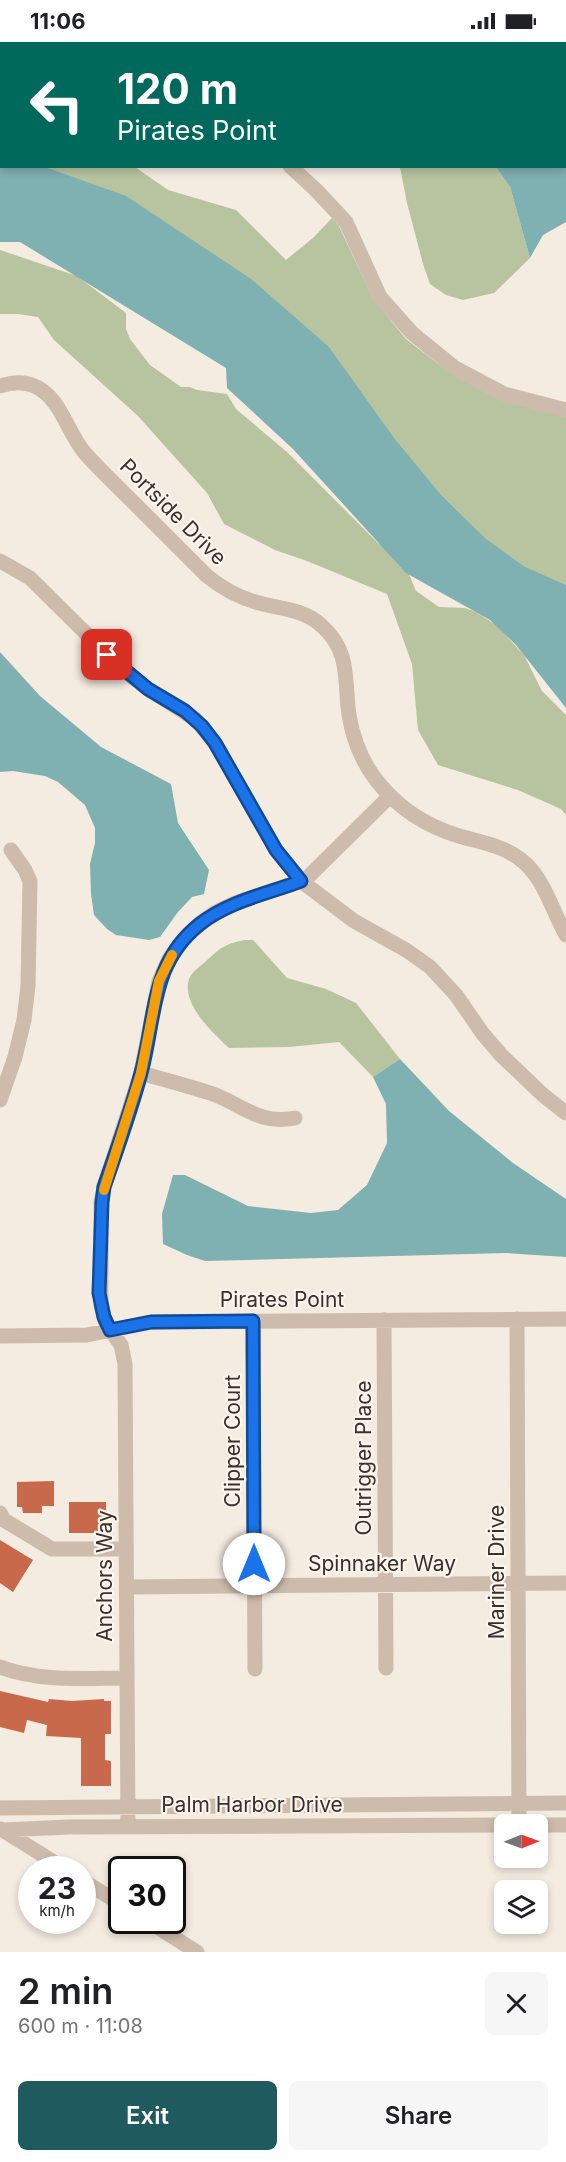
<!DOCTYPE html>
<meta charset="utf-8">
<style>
:root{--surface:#fff;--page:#f6f6f6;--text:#202124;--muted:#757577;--accent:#1f5a5e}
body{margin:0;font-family:Inter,sans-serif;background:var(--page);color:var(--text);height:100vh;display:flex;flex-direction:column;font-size:22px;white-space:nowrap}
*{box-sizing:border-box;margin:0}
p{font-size:20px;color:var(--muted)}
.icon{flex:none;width:33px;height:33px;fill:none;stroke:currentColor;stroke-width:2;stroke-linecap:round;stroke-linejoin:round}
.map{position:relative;height:1910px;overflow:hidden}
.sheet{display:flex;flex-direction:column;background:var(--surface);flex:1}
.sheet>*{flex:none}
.guide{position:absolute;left:0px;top:0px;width:567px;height:126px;box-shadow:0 3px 9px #0003;background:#00695c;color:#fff;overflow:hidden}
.needle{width:39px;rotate:89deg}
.buttons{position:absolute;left:494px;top:1772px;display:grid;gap:12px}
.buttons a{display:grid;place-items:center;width:54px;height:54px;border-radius:9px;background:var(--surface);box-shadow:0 3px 9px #0003;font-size:30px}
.speed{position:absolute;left:18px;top:1814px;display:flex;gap:12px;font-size:30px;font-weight:700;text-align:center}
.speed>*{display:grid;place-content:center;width:78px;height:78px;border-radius:50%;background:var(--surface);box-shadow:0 3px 9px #0003;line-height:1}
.speed small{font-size:15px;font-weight:400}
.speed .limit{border:3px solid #111;border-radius:9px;background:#fff;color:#111}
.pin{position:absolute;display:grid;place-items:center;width:51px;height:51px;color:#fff;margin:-26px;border-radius:12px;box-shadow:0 3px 9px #0006}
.me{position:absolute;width:66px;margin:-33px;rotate:0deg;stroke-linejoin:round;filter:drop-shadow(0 0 4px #0008)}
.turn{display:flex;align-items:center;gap:21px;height:126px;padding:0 18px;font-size:27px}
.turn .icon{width:78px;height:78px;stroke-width:2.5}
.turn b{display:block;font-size:42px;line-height:51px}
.round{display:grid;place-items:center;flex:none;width:63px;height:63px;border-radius:9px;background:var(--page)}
.summary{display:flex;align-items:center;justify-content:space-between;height:102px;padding:0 18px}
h1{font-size:36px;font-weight:600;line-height:45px}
.action{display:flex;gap:12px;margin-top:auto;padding:12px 18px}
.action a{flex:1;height:69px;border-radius:9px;background:var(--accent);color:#fff;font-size:24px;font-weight:600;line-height:69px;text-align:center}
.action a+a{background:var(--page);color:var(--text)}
.status{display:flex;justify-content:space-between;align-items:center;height:42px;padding:0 30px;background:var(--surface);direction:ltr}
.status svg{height:16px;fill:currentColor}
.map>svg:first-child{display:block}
</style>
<div class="status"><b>11:06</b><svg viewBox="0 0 49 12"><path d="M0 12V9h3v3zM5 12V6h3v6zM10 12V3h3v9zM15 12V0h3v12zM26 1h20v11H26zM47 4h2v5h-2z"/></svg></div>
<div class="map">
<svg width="566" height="1910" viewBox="0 0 566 1910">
<rect width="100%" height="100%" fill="#f4ebe1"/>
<!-- green -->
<path fill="#b8c4a0" d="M9,0h108v1l-108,1z
M15,125h120l33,23 68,20 50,50 28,-23 18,-19 7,8 34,73 33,40 44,34 50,27 66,17v185l-15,-4z
M400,125h96l14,20 20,71 -36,35 -31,7 -17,-5 -16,-11 -7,-20 -16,-61z
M0,208l77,26 49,37v16l4,10 20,26 31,22h9l7,3 30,4 9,15 51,43 91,91 25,17 13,31 23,16 26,1 11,4 20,13 28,30 18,36 24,24v100l-5,-6 -43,-19 -80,-25 -20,-35 -6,-66 -25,-70 -80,-33 -32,-11 -51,-26 -17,-31 -69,-77 -84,-76 -16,-23 -20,-3h-18z
M244,898h9l34,38 39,11 30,14 44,56 -27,18 -34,-35 -50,5 -60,1c-16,-15 -48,-44 -40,-69 3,-7 10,-12 16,-17 16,-14 17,-17 39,-22z"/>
<!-- water -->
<path fill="#7fb0b2" d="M566,6v174l-23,13 -13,23 -20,-71 -14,-20 70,-1z
M0,108l2,16 43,1 81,29 125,83 78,68 65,91 47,57 45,44 39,28 41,18v123l-50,-63 -26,-25 -84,-47 -113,-124 -66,-61 -1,-20 -206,-126h-20z
M0,610l40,44 61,51 70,37 7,39 31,47 -5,24 -12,3 -14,15 -18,25 -11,3 -33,-5 -9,-6 -13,-14 -3,-21 -1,-30 5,-21v-15l-10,-23 -27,-23 -13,-6 -32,-5 -13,1z
M400,1017l49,52 64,52 53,36v58l-60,-4 -301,8 -18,-6 -24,-11 -1,-30 11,-39h12l63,31 63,7 27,-3 29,-25 20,-42 -1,-39 -13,-27z"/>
<!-- building -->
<path fill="#c8694b" d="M54,1439v25h-12v7h-19l-1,-6h-5v-25z
M69,1460h37v31h-37z
M0,1498l33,20 -20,32 -13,-9z
M0,1649l48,11 1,-3 23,2 32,-2v2h7v33h-6v26l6,1v25h-30v-48l-35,-2 1,-11 -20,-5 -3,13 -24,-6z"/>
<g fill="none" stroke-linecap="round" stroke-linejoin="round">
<!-- minor -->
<path stroke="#cdbbac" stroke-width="15" d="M130,0v2
M290,124l26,24 30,32 34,75 32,36 43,35 49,26 62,16
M0,344c15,-5 30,-5 43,5 19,14 26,43 41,61 14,16 30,31 45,46 26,26 52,52 78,78 15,12 32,22 52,27 22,6 45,6 63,23 29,26 22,54 27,89 4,24 13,47 28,66 21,27 49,45 82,55 24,7 48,10 67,28 19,18 27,48 40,71
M0,519l30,17 93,92 25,19 47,30 20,24 61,107 25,31 53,40 52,29 24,17 26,28 27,39 18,21 42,40 23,18
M141,1031c24,7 48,13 72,21 32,12 46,31 82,24
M0,1058l15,-43 9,-37 4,-34 2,-105 -5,-11 -14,-20
M517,1277l2,505
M384,1278l2,348
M253,1279l2,348
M0,1294l87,-1 64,-13 415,-3
M0,1471l4,7 48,29h74
M127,1545l439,-4
M0,1625c41,15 84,11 127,11
M0,1766l566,-5
M537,1783h29
M128,1785l-3,-463 -4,-19 -15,-21 -5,-19v-103l3,-15 37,-114 18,-92 10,-22 13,-18 17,-17 17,-12 19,-9 66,-22 6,-3 83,-82
M1,1787l64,40
M3,1788l66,-3 435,-2
M82,1838l40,25
M146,1878l51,32"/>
</g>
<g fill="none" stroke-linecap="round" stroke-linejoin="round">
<defs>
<path id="route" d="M107,613l41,34 37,22 17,15 13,17 61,107 25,31c-34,13 -72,20 -101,43 -50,39 -44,94 -59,149 -10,38 -24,76 -37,114l-2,15 -3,91 5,24 6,13 41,-8 102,-1 1,243"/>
</defs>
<!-- route casing -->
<use href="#route" stroke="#114b97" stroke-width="15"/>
<!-- route -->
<use href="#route" stroke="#1a73e8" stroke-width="10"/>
<!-- slow -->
<path stroke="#f59e0b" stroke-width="10" d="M104,1148l37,-117 18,-92 13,-26"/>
</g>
<g text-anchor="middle" stroke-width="4.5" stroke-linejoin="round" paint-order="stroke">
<!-- street labels -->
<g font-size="21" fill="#3b302b" stroke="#fbf5ee">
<text transform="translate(173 470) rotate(45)" y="7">Portside Drive</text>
<text x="282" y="1265">Pirates Point</text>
<text transform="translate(233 1399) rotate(-90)" y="7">Clipper Court</text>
<text transform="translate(364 1416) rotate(-90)" y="7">Outrigger Place</text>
<text x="382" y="1529">Spinnaker Way</text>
<text transform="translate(497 1530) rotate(-90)" y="7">Mariner Drive</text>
<text transform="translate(105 1534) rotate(-90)" y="7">Anchors Way</text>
<text x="252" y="1770">Palm Harbor Drive</text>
</g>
</g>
</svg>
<div class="buttons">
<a><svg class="needle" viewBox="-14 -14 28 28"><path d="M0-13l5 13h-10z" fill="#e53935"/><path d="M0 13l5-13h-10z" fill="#757577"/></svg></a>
<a><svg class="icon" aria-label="layers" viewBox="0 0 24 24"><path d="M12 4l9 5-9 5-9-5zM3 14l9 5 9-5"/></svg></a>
</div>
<div class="speed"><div>23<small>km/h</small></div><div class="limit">30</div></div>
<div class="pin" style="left:107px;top:613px;background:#d93025"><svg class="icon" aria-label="arrive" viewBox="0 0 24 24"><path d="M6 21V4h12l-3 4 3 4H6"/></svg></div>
<svg class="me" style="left:254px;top:1522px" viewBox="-20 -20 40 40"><circle r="19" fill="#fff"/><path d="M0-13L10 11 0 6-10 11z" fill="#1a73e8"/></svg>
<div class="guide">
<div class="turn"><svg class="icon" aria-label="left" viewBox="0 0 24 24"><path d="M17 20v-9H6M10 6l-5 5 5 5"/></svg><div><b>120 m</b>Pirates Point</div></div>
</div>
</div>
<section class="sheet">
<div class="summary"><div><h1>2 min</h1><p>600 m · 11:08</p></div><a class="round"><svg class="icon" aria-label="close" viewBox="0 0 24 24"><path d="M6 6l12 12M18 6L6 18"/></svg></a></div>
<div class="action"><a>Exit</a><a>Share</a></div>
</section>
